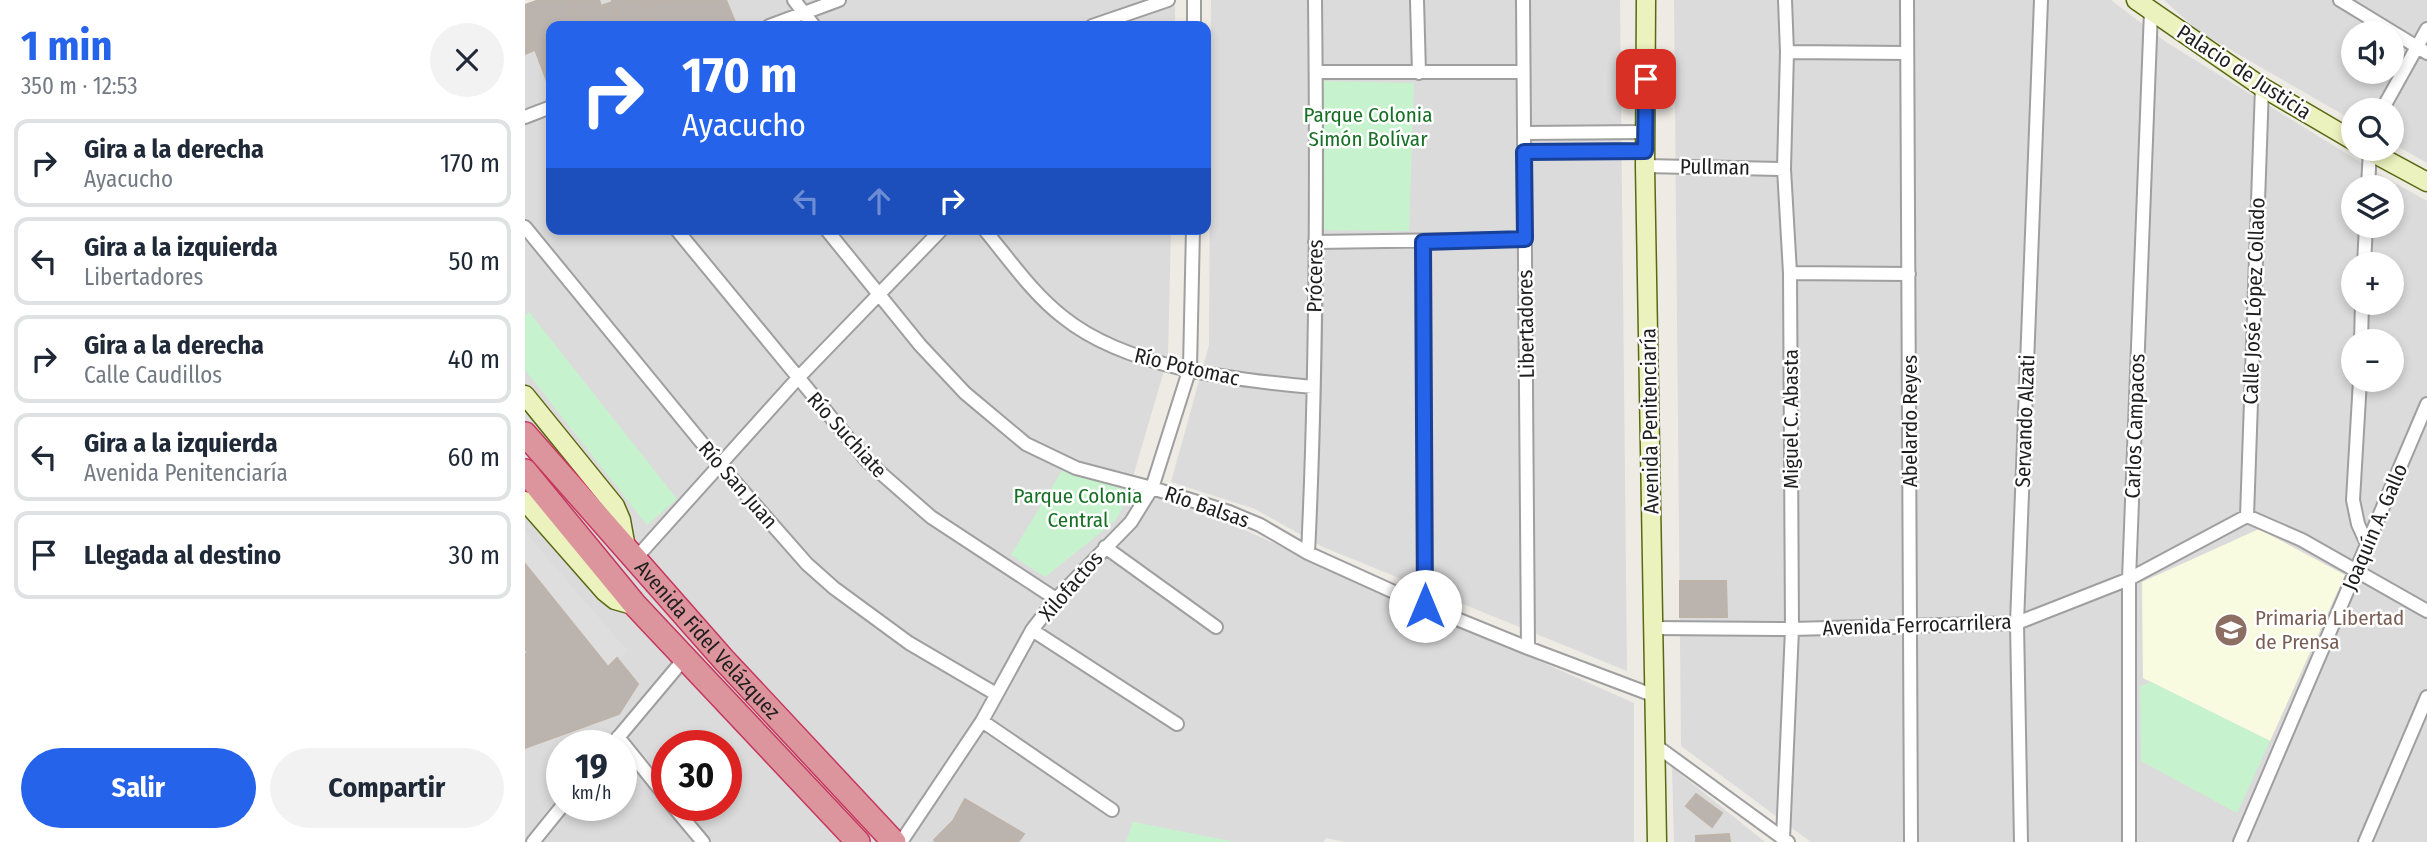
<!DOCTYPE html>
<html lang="es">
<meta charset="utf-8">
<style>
:root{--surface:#fff;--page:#f2f2f3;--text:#1f2937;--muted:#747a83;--line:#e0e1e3;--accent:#2563eb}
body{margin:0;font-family:"Fira Sans Condensed",sans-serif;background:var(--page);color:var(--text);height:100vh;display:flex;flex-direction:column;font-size:26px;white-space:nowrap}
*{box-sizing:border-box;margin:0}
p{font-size:23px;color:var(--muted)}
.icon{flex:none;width:38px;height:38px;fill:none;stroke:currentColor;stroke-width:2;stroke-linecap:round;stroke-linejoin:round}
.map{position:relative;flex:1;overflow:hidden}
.panel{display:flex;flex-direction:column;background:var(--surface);width:525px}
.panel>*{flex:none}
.top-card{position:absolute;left:21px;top:21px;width:665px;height:214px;border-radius:14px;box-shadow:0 4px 10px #0003;background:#2563eb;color:#fff;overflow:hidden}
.buttons{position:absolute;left:1816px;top:21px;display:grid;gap:14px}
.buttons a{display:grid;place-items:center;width:63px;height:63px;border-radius:50%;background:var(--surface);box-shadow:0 4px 10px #0003;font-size:35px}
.speed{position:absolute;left:21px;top:730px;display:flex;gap:14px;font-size:35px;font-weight:700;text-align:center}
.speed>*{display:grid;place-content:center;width:91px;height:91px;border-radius:50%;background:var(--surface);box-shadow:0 4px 10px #0003;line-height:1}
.speed small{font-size:18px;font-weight:400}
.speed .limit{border:10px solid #d22;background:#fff;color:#111}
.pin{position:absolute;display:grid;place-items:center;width:60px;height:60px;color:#fff;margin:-30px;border-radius:14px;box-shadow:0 4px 10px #0006}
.me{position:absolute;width:77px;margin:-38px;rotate:0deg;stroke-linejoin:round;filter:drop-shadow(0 0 5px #0008)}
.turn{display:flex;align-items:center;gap:24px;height:147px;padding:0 21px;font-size:32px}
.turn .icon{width:91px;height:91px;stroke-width:2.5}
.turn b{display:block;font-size:49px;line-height:60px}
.lanes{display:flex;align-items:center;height:66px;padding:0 21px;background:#0003;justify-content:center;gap:35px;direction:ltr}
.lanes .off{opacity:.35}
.round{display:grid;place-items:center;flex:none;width:74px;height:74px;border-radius:37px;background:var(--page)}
.summary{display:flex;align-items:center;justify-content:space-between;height:119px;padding:0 21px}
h1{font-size:42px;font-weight:700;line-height:52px;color:var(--accent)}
.cta{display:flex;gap:14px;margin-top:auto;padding:14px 21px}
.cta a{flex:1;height:80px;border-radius:42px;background:var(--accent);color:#fff;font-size:28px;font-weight:700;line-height:80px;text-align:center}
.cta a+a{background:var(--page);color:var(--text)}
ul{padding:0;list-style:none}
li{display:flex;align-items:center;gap:21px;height:88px;margin:0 14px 10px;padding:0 7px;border:4px solid var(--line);border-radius:14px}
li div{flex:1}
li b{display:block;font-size:26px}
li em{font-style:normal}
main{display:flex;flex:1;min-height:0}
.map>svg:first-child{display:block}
</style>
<main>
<section class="panel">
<div class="summary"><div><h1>1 min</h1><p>350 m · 12:53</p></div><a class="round"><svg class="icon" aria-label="close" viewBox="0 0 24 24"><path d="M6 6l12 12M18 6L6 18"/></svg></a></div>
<ul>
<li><svg class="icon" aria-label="right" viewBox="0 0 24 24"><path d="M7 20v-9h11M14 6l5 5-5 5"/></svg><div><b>Gira a la derecha</b><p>Ayacucho</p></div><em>170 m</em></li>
<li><svg class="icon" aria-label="left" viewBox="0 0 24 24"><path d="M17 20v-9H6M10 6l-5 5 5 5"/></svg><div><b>Gira a la izquierda</b><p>Libertadores</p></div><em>50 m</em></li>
<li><svg class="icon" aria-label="right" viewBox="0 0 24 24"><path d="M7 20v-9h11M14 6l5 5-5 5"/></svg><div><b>Gira a la derecha</b><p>Calle Caudillos</p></div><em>40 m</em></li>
<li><svg class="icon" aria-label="left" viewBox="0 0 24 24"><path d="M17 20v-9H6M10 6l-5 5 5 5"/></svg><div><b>Gira a la izquierda</b><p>Avenida Penitenciaría</p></div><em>60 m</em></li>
<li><svg class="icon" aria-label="arrive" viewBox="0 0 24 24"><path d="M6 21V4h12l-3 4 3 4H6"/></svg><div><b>Llegada al destino</b></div><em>30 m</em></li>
</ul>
<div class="cta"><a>Salir</a><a>Compartir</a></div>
</section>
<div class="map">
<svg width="1902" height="842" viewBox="0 0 1902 842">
<rect width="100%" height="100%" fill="#eeebe5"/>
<!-- residential -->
<path fill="#dcdbdb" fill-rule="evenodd" d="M14,0h636v26h-624v203h620l-3,128 -36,123 502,223v139h-289l-19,-4 -3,4h-798v-837zM37,746h59v59h-59zM142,746h59v59h-59z
M686,0h409l7,671 -304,-124 -68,-38 -84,-27 38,-137z
M1149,0h437l55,42 220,136 41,23v641h-616l-130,-96zM1829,187h38v39h-38zM1829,264h38v39h-38zM1829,341h38v39h-38z
M1639,0h263v163l-35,-20v-33h-38v11l-156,-90zM1829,33h38v39h-38z
M1147,767l93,75h-91z"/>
<!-- education -->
<path fill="#f9fbe0" d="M1734,529l86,46 -75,166 -127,-63 -1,-96z"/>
<!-- park -->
<path fill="#c6f3cd" d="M798,81l91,2 -5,148 -86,-1z
M4,312l148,187 -30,26 -122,-155v-54z
M538,469l68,23 -16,29 -70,56 -34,-22z
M1626,682l119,59 -33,72 -96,-52 -1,-75z
M608,822h1l101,20h-109z"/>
<!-- parking -->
<path fill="#dedede" d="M0,532l103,119 -20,16 -83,-103z"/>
<!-- building -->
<path fill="#bbb4ae" stroke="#beb3a9" stroke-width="2" d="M14,0h31l9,26h-28v66l-26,-69v-18z
M45,0h29l2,6 11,-4 9,24h-42z
M87,0h30l9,26h-30z
M117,0h27l-24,9z
M144,0h57l9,22 -11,4h-73l-6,-17z
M0,23l10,27 -10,4z
M0,564l83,103 9,-9 21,26 -19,30 -94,34v-94l3,-1 -3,-4z
M1155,581h46l1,36h-47z
M1171,794l26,19 -10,14 -26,-21z
M440,799l59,35 -6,8h-82l-2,-2 19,-19z
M1204,834l1,8h-34v-6z"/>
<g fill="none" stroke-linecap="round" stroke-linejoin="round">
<defs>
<path id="street" d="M269,0l20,26
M892,0l2,73
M998,0l5,648
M1382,0l4,842
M1815,0l87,53
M244,26l70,-26
M567,26l76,-26
M669,26v-26
M1262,52l120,1
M791,72h207
M1857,110l45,-81
M0,117l26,-10
M999,133l121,-1
M999,152l121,-1
M1120,166l139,3
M1843,187l2,-38
M0,227l195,238 87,99 27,24 75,55 87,51
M151,229l191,232 64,56 125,82
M301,229l94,116 45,48 61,51 50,24 76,20 77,24 31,13 48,28 117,53 103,42 127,48
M459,229c25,30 48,64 79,88 63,51 171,63 250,70
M898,241l2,365
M790,242l210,-3
M1839,264l2,-38
M1265,273l119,1
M1836,341l1,-38
M1835,380l-7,120 5,24 9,20
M1722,516l15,-429
M1722,516l55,24 125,71
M580,547l111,80
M783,553c9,-184 9,-369 7,-553
M111,558l161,-179 145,-150
M1128,628l139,1 225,-6 112,-44 118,-63
M507,630l145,94
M457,721l130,89
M93,737l49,61
M1130,745l133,97
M86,746l73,-87
M147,805l31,37
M1258,839l9,-210 -2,-356 -6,-104 3,-117 -2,-52
M8,842l30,-37
M376,842l81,-121 50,-91 24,-31 75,-77 21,-34 38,-120 3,-139
M1496,842l-4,-219 24,-623
M1604,842v-263l22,-568
M1715,842l187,-438
M1840,842l62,-145"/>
<path id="secondary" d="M1121,0l-1,166 12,676
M1611,0l126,87 92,54
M1841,149l61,33
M0,395l90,111 6,14 5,28
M0,501l80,91 10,8 21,6"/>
<g id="highway">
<path id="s1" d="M0,434l199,226 170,182"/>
<path d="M0,471l111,135 222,236"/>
</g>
</defs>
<!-- street casing -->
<use href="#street" stroke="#9f9f9f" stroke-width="16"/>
<!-- secondary casing -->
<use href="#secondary" stroke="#596911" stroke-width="21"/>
<!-- highway casing -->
<use href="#highway" stroke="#c6375e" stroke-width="26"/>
<!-- street -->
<use href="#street" stroke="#fff" stroke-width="12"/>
<!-- secondary -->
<use href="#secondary" stroke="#ecf2be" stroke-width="18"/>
<!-- highway -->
<use href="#highway" stroke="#dd959d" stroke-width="23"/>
</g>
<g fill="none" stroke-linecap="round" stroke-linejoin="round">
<defs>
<path id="route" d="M900,606l-2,-364 102,-3 -1,-87 121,-1 1,-72"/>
</defs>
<!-- route casing -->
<use href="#route" stroke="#184099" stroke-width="18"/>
<!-- route -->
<use href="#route" stroke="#2563eb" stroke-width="12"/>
</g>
<!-- icons -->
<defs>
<symbol id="school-disc" viewBox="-11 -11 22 22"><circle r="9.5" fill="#8d6e63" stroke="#fff"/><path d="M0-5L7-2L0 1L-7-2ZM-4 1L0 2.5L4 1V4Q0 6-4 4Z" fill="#fff"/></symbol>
</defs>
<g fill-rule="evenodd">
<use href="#school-disc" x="1687" y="611" width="38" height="38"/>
</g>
<g text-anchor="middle" stroke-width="5" stroke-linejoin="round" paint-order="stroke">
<!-- street labels -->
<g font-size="21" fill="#1e1e1e" stroke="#fff">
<text transform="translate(1719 72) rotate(33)" y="7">Palacio de Justicia</text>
<text transform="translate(1190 167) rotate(1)" y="7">Pullman</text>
<text transform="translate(790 276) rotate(-89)" y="7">Próceres</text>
<text transform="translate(1729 301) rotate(-88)" y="7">Calle José López Collado</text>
<text transform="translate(1001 324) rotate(-91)" y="7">Libertadores</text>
<text transform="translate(662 367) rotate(13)" y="7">Río Potomac</text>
<text transform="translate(1266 419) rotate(-90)" y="7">Miguel C. Abasta</text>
<text transform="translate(1125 421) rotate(-91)" y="7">Avenida Penitenciaría</text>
<text transform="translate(1385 421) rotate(-90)" y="7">Abelardo Reyes</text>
<text transform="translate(1500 421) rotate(-88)" y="7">Servando Alzati</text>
<text transform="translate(1610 426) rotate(-88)" y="7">Carlos Campacos</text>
<text transform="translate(322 435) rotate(48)" y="7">Río Suchiate</text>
<text transform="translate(213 485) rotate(49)" y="7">Río San Juan</text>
<text transform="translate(682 507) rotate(19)" y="7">Río Balsas</text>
<text transform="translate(1850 527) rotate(-67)" y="7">Joaquín A. Gallo</text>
<text transform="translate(546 586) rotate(-49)" y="7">Xilofactos</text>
<text transform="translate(1392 625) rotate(-2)" y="7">Avenida Ferrocarrilera</text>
<text dy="7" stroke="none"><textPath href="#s1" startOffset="275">Avenida Fidel Velázquez</textPath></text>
</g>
<!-- park labels -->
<g font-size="21" fill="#177025" stroke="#fff">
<text x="843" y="122">Parque Colonia<tspan x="843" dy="24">Simón Bolívar</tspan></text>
<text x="553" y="503">Parque Colonia<tspan x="553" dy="24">Central</tspan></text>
</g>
<!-- education labels -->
<g font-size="21" fill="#785e54" stroke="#fff" text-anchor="start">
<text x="1730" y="625">Primaria Libertad<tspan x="1730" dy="24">de Prensa</tspan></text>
</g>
</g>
</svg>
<div class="buttons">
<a><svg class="icon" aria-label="sound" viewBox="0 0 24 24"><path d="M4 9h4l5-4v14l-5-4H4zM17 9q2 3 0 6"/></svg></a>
<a><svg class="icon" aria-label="search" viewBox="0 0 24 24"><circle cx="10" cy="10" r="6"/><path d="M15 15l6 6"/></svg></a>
<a><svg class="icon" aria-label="layers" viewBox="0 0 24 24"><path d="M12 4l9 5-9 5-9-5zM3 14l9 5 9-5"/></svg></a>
<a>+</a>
<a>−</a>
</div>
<div class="speed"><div>19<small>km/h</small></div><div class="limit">30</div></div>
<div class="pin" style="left:1121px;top:79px;background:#d93025"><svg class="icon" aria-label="arrive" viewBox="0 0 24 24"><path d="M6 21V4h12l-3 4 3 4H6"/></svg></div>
<svg class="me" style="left:900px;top:606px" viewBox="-20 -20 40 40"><circle r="19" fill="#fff"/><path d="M0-13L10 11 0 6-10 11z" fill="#2563eb"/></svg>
<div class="top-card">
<div class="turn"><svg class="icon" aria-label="right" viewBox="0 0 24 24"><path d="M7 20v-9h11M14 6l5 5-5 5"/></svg><div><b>170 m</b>Ayacucho</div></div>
<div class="lanes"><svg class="icon off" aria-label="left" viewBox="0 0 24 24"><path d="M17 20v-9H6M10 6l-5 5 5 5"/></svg><svg class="icon off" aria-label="ahead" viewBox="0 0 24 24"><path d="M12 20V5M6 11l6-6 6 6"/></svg><svg class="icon" aria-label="right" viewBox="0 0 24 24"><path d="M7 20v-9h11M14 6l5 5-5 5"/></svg></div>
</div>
</div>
</main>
